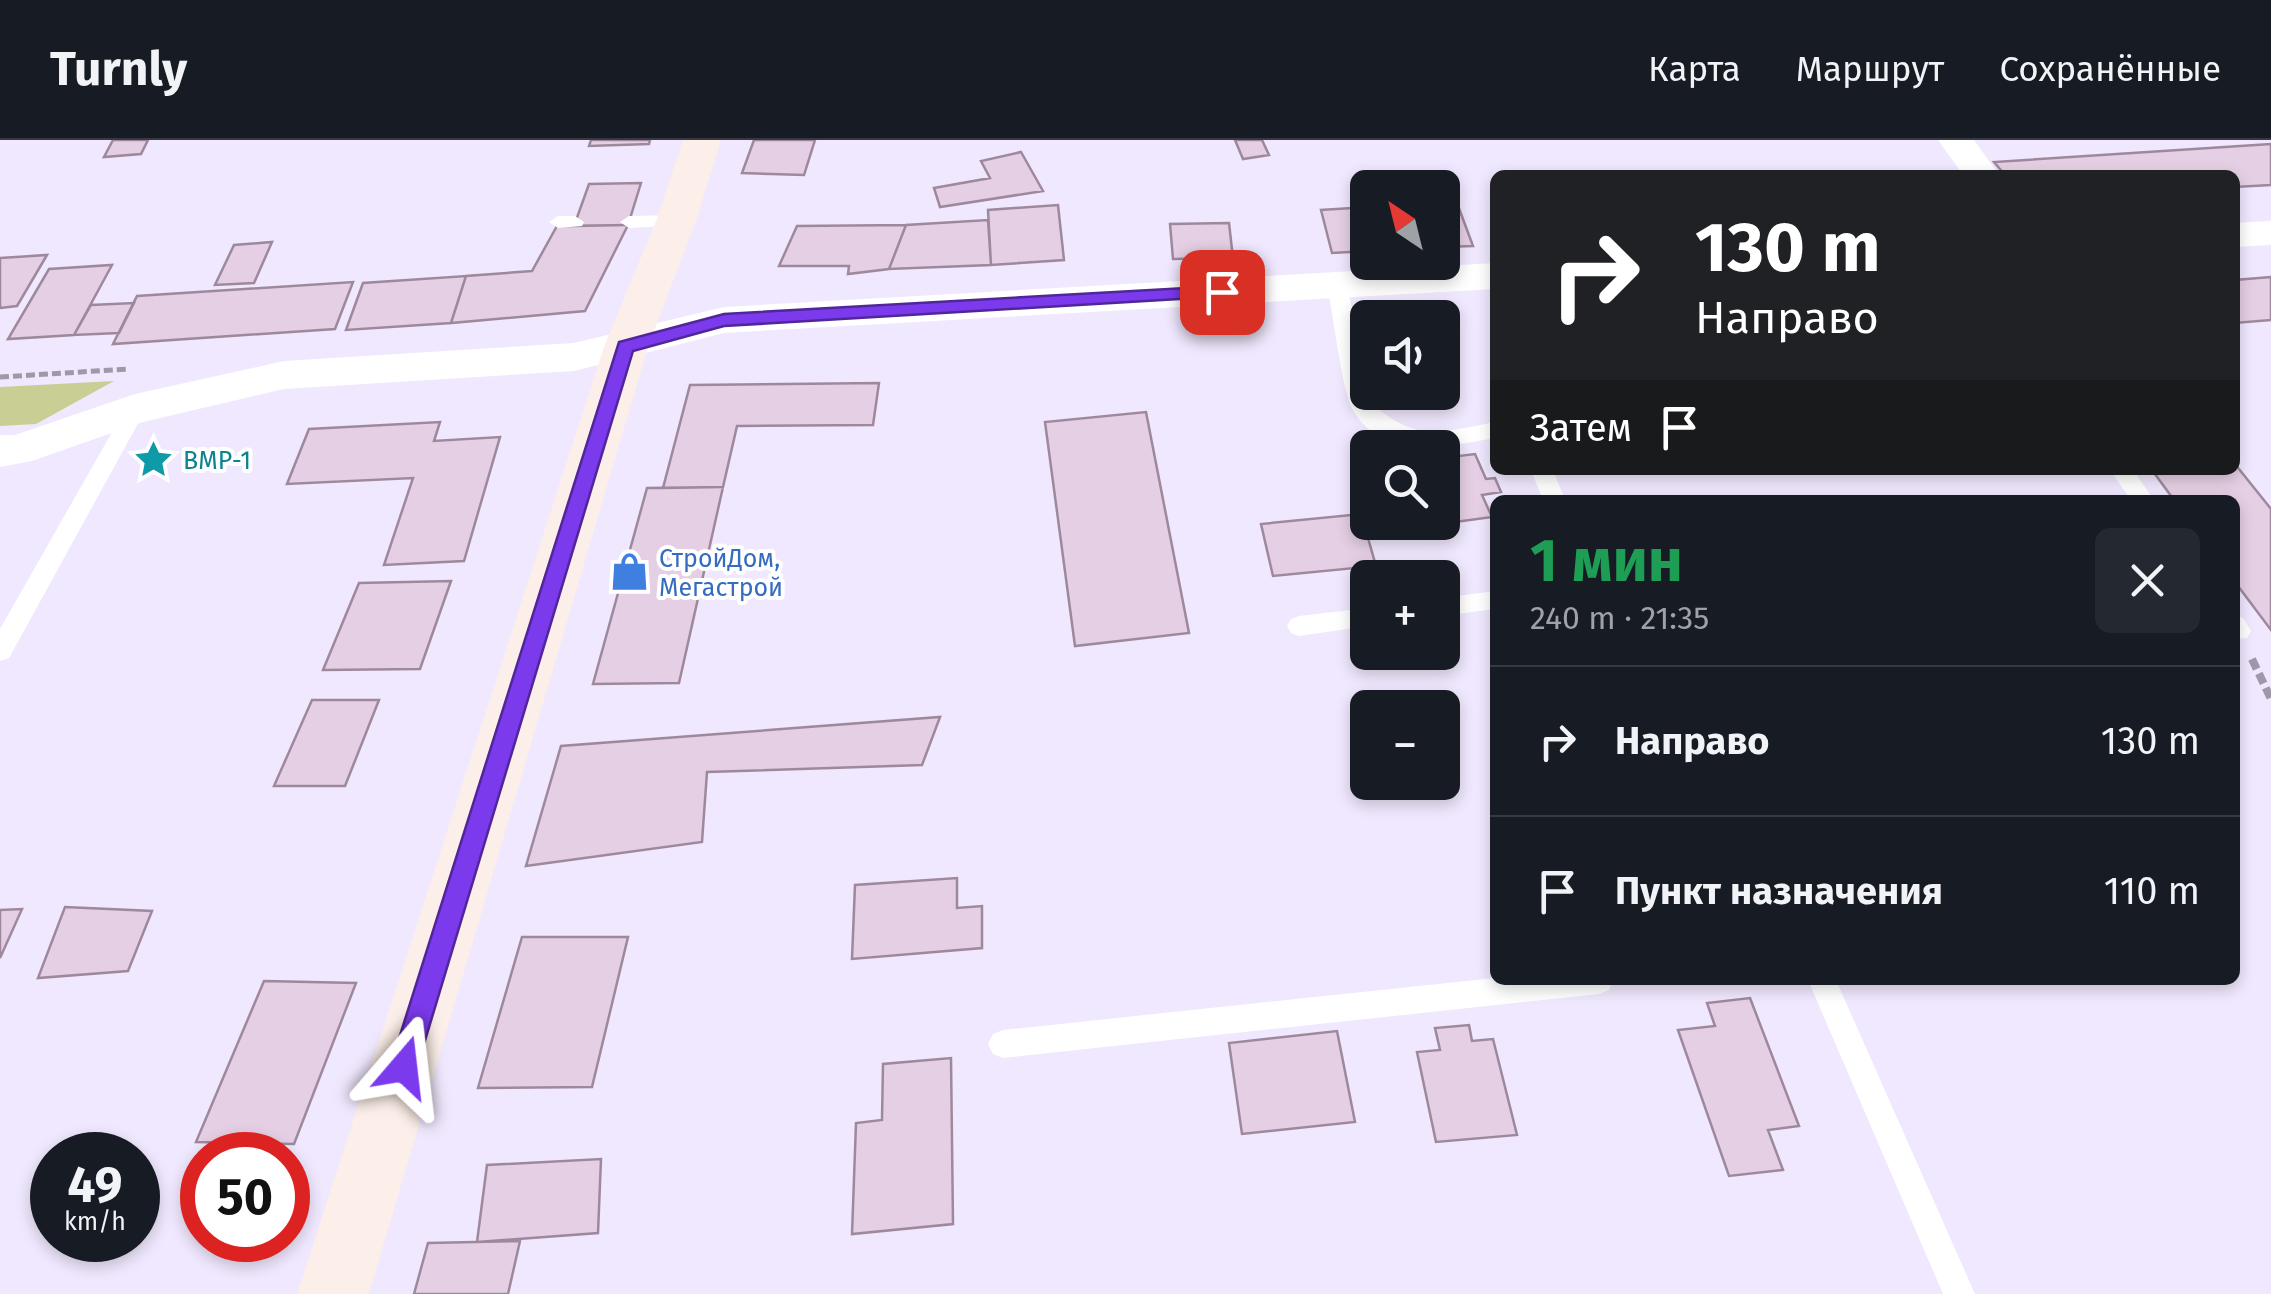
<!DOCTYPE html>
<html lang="ru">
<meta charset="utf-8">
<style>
:root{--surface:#171b24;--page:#242831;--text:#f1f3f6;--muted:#9ea1a6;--line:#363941}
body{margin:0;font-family:"Fira Sans",sans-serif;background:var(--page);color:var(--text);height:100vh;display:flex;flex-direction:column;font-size:38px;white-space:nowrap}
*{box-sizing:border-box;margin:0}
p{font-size:32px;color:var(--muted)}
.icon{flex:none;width:55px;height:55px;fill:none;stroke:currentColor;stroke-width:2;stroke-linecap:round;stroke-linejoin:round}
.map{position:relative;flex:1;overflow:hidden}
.details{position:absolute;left:1490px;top:355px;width:750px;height:490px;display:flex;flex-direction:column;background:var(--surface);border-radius:15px;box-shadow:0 5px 15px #0003}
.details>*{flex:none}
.top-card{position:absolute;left:1490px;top:30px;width:750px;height:305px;border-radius:15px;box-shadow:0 5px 15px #0003;background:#202124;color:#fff;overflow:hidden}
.needle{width:65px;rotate:325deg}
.fabs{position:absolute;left:1350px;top:30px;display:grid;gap:20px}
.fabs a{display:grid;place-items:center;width:110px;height:110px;border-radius:15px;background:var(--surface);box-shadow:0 5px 15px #0003;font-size:50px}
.speed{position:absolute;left:30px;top:992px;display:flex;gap:20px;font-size:50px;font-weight:700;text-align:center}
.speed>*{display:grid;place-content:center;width:130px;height:130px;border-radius:50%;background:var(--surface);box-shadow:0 5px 15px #0003;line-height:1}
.speed small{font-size:25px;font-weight:400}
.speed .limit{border:15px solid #d22;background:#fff;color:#111}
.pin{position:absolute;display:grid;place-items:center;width:85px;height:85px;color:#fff;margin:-42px;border-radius:20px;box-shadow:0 5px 15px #0006}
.me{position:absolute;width:110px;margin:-55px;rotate:17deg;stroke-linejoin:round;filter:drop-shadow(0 0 8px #0008)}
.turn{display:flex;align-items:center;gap:35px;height:210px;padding:0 40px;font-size:45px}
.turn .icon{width:130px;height:130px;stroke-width:2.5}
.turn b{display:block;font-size:70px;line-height:85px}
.then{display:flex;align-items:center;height:95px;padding:0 40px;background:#0003;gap:20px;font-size:38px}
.round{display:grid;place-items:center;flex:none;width:105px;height:105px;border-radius:15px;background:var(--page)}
.head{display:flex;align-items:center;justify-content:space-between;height:170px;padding:0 40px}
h1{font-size:60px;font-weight:700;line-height:75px;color:#1e9e55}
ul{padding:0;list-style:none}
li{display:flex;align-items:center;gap:30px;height:150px;padding:0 40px;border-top:2px solid var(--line)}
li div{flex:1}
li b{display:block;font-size:38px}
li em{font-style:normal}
header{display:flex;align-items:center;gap:60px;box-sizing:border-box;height:140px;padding:0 50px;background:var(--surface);border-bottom:2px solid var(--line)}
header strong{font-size:48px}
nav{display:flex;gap:55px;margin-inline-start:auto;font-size:35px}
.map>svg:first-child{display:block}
</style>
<header>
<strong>Turnly</strong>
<nav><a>Карта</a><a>Маршрут</a><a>Сохранённые</a></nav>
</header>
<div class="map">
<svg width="2271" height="1154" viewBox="0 0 2271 1154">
<rect width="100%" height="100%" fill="#f0e8fe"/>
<!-- green -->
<path fill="#c8ce94" d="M114,241l-78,43 -36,2v-39z"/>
<!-- building -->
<path fill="#e5cfe4" stroke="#9e899c" stroke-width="2.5" d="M113,0h35l-7,14 -37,3z
M591,0h59l-1,4 -60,2z
M754,0h61l-11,35 -62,-2z
M1235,0h27l7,15 -26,4z
M2271,4v41l-36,2v-12h-230l-11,-13z
M1021,12l22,39 -103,16 -6,-19 56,-10 -9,-17z
M641,43l-13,42 -54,1 15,-42z
M1457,63l16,43 -31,1v-43z
M1058,65l6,55 -73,5 -3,-55z
M1368,67v44l-36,2 -11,-43z
M988,80l3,45 -102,4 17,-44z
M1229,83l4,35 -60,1 -3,-35z
M628,85l-43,86 -134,12 15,-47 66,-5 25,-45z
M906,85l-17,44 -41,5 1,-8h-70l18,-40z
M272,102l-18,41 -39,2 19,-40z
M47,115l-30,51 -17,2v-50z
M112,125l-38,70 -66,4 41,-70z
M466,136l-15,47 -105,7 17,-47z
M2271,137v43l-36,3v-43z
M353,142l-18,47 -222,15 24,-48z
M134,163l-15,30 -45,2 17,-30z
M879,243l-6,42 -136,1 -14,61 -60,1 27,-103z
M1146,272l43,221 -114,13 -30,-224z
M440,282l-6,19 66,-4 -36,124 -80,4 29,-87 -126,6 22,-55z
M1475,314l11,25 9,-1 6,14 -19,3 10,22 -59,8 9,-3v-64z
M2235,324l36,45v121l-36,-48v-82h-61l-22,-30h83z
M723,347l-44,196 -86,1 54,-196z
M1361,374l15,52 -103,10 -12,-52z
M451,441l-31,88 -97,1 36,-87z
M312,560h67l-34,86h-71z
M940,577l-18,48 -215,7 -5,70 -176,24 35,-120z
M957,738v30l25,-2v42l-130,11 3,-74z
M65,767l87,4 -24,60 -90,7z
M22,769l-22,49v-48z
M522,797h106l-36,150 -114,1z
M264,841l92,2 -62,161 -98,-2z
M1750,858l49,128 -31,4 15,40 -54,6 -51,-146 37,-4 -8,-23z
M1469,885l3,16 21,-2 24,96 -81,7 -19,-90 23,-2 -5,-22z
M1337,891l18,91 -113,12 -13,-91z
M951,918l2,166 -101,10 4,-111 26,-3 1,-56z
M601,1019l-3,74 -121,9 10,-77z
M520,1101l-12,53h-94l14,-51z"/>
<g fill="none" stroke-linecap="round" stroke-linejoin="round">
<!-- path-far1 -->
<path stroke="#9e98a9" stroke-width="5" stroke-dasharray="9 4" stroke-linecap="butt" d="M0,237l129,-8"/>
<!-- path -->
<path stroke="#9e98a9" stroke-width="8" stroke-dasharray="11 5" stroke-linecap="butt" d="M2252,519l19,40"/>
<!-- service -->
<path fill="#fff" fill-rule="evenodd" d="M676,75l9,6 -2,4 -54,3 -9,-6 9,-6z
M575,76l9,6 -2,4 -24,2 -9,-6 9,-6z
M1337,139l10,6 25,118c42,40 71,29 123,19v16c-45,8 -116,23 -143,-30 -11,-23 -19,-95 -25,-123z
M135,262l11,7 -137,249 -9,3v-32l128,-225z
M1531,330h22l12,30h-22z
M2110,330h23l21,30h-23z
M1495,451v18l-53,7v-18z
M1368,468v18l-69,10 -8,-3 -4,-7 4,-7 8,-3z
M2235,475l8,3 8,13 -4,7 -12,1z
M1495,838l118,2 -4,10 -10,4 -596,64 -10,-4 -5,-10 5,-10 10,-4z
M1808,840h28l139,314h-32z"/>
<!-- minor -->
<path fill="#fff" fill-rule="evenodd" d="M1938,0h36l25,35h-36z
M2271,81v24l-36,2v-24z
M1495,123v26l-771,44 -150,38 -290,18 -141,33 -111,39 -32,6v-32h15l120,-41 149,-33 290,-18 150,-36z"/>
<!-- secondary -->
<path fill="#fceee8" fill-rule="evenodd" d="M683,0h38l-25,81 -48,126 -279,947h-72l307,-947 52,-126z"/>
</g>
<!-- route -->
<path fill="#7c3aed" stroke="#51269a" stroke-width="2.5" d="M1222,146l9,6 -2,4 -505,30 -91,25 -216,716 -4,10 -9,4 -10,-4 -4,-10 229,-725 105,-28z"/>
<!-- icons -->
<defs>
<symbol id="sight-bare" viewBox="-9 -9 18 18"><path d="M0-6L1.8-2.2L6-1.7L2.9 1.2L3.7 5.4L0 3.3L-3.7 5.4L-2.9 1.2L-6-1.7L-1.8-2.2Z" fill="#0f9aa8" stroke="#fff" stroke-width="2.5" paint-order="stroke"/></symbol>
<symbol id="shop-bare" viewBox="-9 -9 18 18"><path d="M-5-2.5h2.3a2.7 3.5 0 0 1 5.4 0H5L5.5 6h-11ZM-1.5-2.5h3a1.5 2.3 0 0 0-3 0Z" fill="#3f7fe0" stroke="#fff" stroke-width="2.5" paint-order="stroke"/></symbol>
</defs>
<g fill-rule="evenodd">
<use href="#sight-bare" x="126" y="292" width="55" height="55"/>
<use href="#shop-bare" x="602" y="404" width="55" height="55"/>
</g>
<g text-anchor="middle" stroke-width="8" stroke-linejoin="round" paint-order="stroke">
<!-- culture labels -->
<g font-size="25" fill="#0d838f" stroke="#fff" text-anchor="start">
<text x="183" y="329">BMP-1</text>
</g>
<!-- shop labels -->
<g font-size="25" fill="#366cbe" stroke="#fff" text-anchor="start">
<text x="659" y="427">СтройДом,<tspan x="659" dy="29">Мегастрой</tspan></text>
</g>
</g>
</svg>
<div class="fabs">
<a><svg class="needle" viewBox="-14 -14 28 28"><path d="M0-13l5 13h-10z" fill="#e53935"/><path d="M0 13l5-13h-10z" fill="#9ea1a6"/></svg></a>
<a><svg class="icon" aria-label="sound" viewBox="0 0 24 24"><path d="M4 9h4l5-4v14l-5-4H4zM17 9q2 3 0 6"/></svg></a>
<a><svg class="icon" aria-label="search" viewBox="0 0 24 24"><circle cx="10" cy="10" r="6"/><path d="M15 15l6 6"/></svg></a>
<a>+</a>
<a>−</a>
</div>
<div class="speed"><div>49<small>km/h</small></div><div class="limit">50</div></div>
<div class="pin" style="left:1222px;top:152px;background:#d93025"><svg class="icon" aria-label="arrive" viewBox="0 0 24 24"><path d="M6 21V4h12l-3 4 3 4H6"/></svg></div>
<svg class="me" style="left:404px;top:927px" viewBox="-20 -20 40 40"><path d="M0-17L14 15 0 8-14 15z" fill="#7c3aed" stroke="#fff" stroke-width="4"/></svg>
<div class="top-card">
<div class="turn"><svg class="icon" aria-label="right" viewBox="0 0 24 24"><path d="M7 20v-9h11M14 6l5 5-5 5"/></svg><div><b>130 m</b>Направо</div></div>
<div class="then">Затем<svg class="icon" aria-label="arrive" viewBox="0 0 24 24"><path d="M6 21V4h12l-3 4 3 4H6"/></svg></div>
</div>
<section class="details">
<div class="head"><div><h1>1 мин</h1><p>240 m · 21:35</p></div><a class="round"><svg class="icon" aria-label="close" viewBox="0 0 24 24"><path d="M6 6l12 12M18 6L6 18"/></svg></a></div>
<ul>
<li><svg class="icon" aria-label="right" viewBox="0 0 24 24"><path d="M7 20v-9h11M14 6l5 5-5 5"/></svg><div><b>Направо</b></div><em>130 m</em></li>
<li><svg class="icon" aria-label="arrive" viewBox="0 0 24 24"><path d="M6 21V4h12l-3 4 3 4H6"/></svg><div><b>Пункт назначения</b></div><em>110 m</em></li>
</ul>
</section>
</div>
